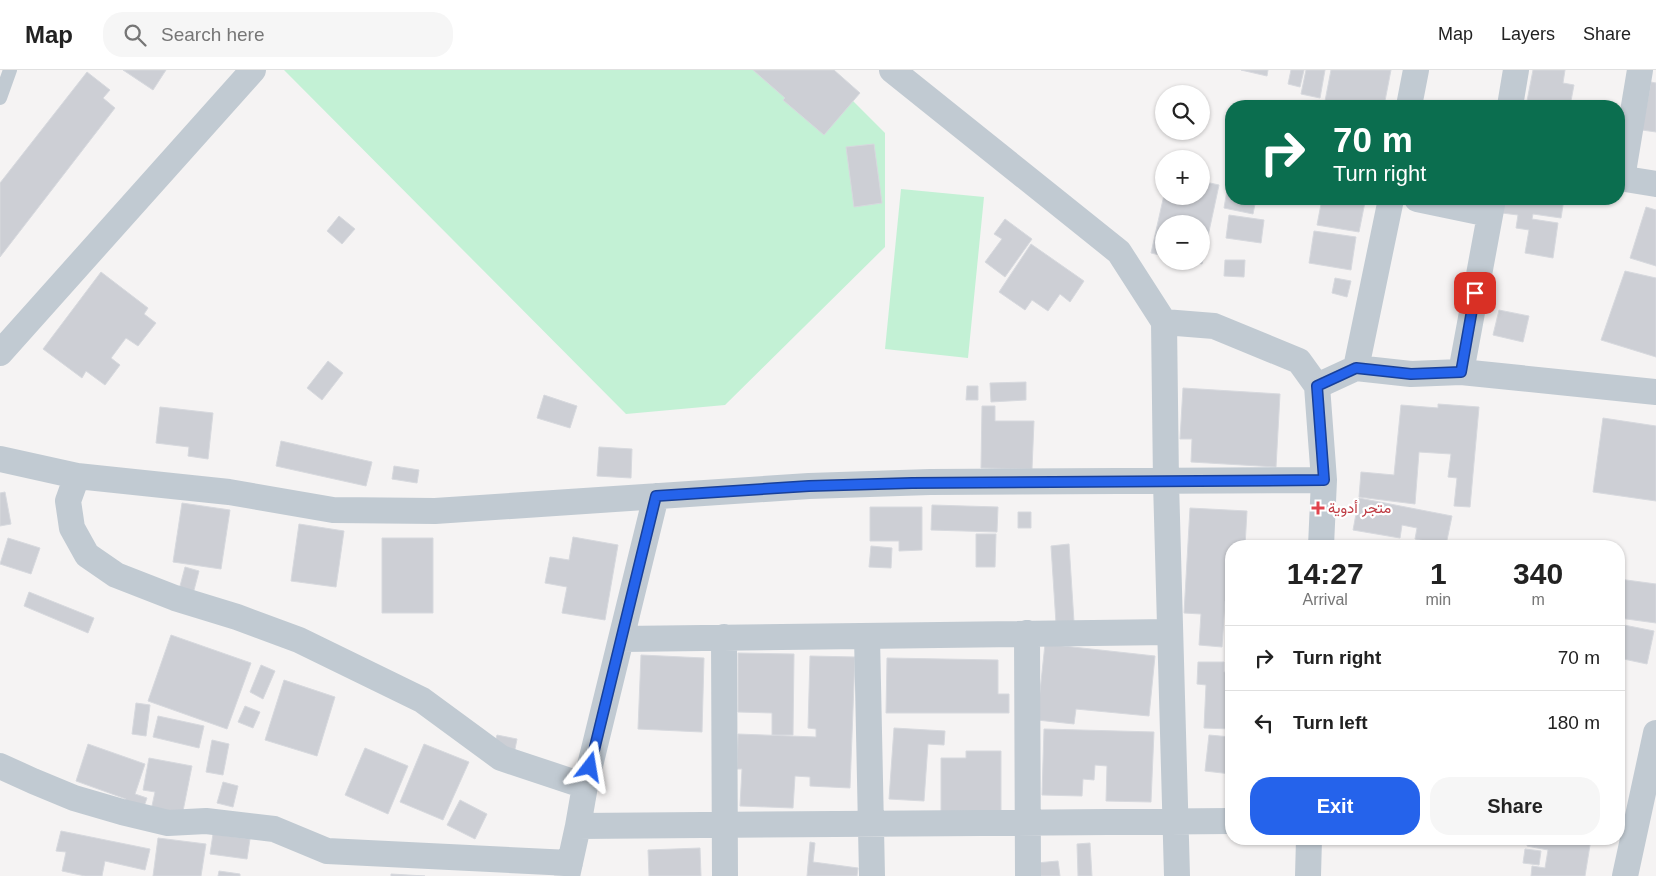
<!DOCTYPE html>
<meta charset="utf-8">
<style>
:root{--surface:#fff;--page:#f6f6f6;--text:#222;--muted:#767676;--line:#e0e0e0;--accent:#2563eb}
body{margin:0;font-family:Helvetica,Vazirmatn,sans-serif;background:var(--page);color:var(--text);height:100vh;display:flex;flex-direction:column;font-size:19px;white-space:nowrap}
*{box-sizing:border-box;margin:0}
p{font-size:16px;color:var(--muted)}
.icon{flex:none;width:28px;height:28px;fill:none;stroke:currentColor;stroke-width:2;stroke-linecap:round;stroke-linejoin:round}
.map{position:relative;flex:1;overflow:hidden}
.sheet{position:absolute;left:1225px;top:470px;width:400px;height:305px;display:flex;flex-direction:column;background:var(--surface);border-radius:20px;box-shadow:0 1px 4px #0004}
.sheet>*{flex:none}
.banner{position:absolute;left:1225px;top:30px;width:400px;height:105px;border-radius:20px;box-shadow:0 1px 4px #0004;background:#0b6e4f;color:#fff;overflow:hidden}
.buttons{position:absolute;left:1155px;top:15px;display:grid;gap:10px}
.buttons a{display:grid;place-items:center;width:55px;height:55px;border-radius:50%;background:var(--surface);box-shadow:0 1px 4px #0004;font-size:25px}
.pin{position:absolute;display:grid;place-items:center;width:42px;height:42px;color:#fff;margin:-21px;border-radius:10px;box-shadow:0 2px 8px #0006}
.me{position:absolute;width:55px;margin:-28px;rotate:14deg;stroke-linejoin:round;filter:drop-shadow(0 0 4px #0008)}
.turn{display:flex;align-items:center;gap:18px;height:105px;padding:0 25px;font-size:22px}
.turn .icon{width:65px;height:65px;stroke-width:2.5}
.turn b{display:block;font-size:35px;line-height:42px}
.eta{display:flex;justify-content:space-evenly;align-items:center;height:85px;text-align:center}
.eta b{font-size:30px;font-weight:800;line-height:35px}
.button{display:flex;gap:10px;margin-top:auto;padding:10px 25px}
.button a{flex:1;height:58px;border-radius:20px;background:var(--accent);color:#fff;font-size:20px;font-weight:800;line-height:58px;text-align:center}
.button a+a{background:var(--page);color:var(--text)}
ul{padding:0;list-style:none}
li{display:flex;align-items:center;gap:15px;height:65px;padding:0 25px;border-top:1px solid var(--line)}
li div{flex:1}
li b{display:block;font-size:19px}
li em{font-style:normal}
header{display:flex;align-items:center;gap:30px;box-sizing:border-box;height:70px;padding:0 25px;background:var(--surface);border-bottom:1px solid var(--line)}
header strong{font-size:24px}
nav{display:flex;gap:28px;margin-inline-start:auto;font-size:18px}
.search{width:350px;height:45px;background:var(--page);display:flex;align-items:center;gap:12px;box-sizing:border-box;padding:0 18px;border-radius:20px;color:var(--muted);font-size:19px}
.map>svg:first-child{display:block}
</style>
<header>
<strong>Map</strong>
<div class="search"><svg class="icon" aria-label="search" viewBox="0 0 24 24"><circle cx="10" cy="10" r="6"/><path d="M15 15l6 6"/></svg>Search here</div>
<nav><a>Map</a><a>Layers</a><a>Share</a></nav>
</header>
<div class="map">
<svg width="1656" height="806" viewBox="0 0 1656 806">
<rect width="100%" height="100%" fill="#f5f3f3"/>
<!-- green -->
<path fill="#c3f1d5" d="M284,0h538l63,63v114l-160,158 -99,9z
M901,119l83,8 -16,161 -83,-9z"/>
<!-- building -->
<path fill="#cdcfd5" stroke="#d7d9de" d="M123,0h43l-13,20z
M753,0h81l26,23 -36,42 -41,-35 2,-2z
M1241,0h27l-1,6z
M1291,0h13l-4,17 -12,-3z
M1306,0h19l-5,28 -19,-4z
M1331,0h60l-7,36h-60z
M1533,0h32l-2,13 11,2 -4,21h-44z
M87,2l23,18 -7,8 12,10 -115,149v-74z
M1651,12l5,1v49l-14,-2z
M874,74l8,59 -28,4 -8,-60z
M1230,102l1,27h25l-3,15 -29,-6z
M1201,111l18,4 -17,79 -13,-3h12v-37h-37v32l-13,-3 13,-58v1h37z
M1322,129h27l16,3 -6,30 -42,-7z
M1505,129h59l-3,19 -28,-4 -1,5 26,4 -5,35 -28,-5 4,-23 -13,-2 2,-13 -16,-2z
M1646,137l10,3v56l-26,-8z
M1229,145l35,5 -3,23 -35,-5z
M339,146l16,13 -13,15 -15,-13z
M1005,149l27,20 -27,38 -20,-15 17,-23 -8,-5z
M1314,161l42,6 -5,33 -42,-7z
M1031,174l53,37 -14,21 -10,-8 -12,17 -16,-11 -7,10 -26,-18z
M1225,190h20l-1,17 -20,-1z
M1625,201l31,7v79l-55,-17z
M101,202l47,36 -4,6 12,9 -18,23 -12,-8 -15,20 9,7 -15,20 -19,-14 -4,7 -39,-29z
M1335,208l16,3 -4,16 -15,-4z
M1499,240l30,6 -6,26 -30,-7z
M328,291l15,12 -21,27 -15,-12z
M1026,312v18l-35,2 -1,-19z
M967,316h11v14h-12z
M1183,318l97,6 -4,73 -85,-5 1,-23h-12z
M544,325l33,11 -7,22 -33,-10z
M1438,334l41,3 -9,100 -16,-1 3,-28 -9,-1 3,-23 -32,-2 -4,52 -56,-7 2,-25 33,3 7,-70 37,3z
M982,336h13v15h39l-2,48 -51,-1z
M160,337l53,6 -5,46 -20,-3 1,-9 -33,-4z
M1603,348l53,8v75l-63,-9z
M281,371l91,21 -6,24 -90,-20z
M599,377l33,2 -1,29 -34,-2z
M394,396l25,4 -2,13 -25,-4z
M5,422l6,32 -11,2v-33z
M1359,428l93,18 -6,29 -31,-6 2,-11 -15,-3 -2,13 -47,-8z
M182,433l48,7 -9,59 -48,-7z
M932,435l66,2 -1,25 -66,-2z
M870,437h52v43l-23,1v-10h-29z
M1190,438l57,3 -2,35h-14v91h-2l2,-36h-6l-3,46 -23,-2 2,-31 -17,-1z
M1018,442h13v16h-13z
M299,454l45,7 -8,56 -45,-6z
M976,464h20l-1,33h-19z
M573,467l45,8 -13,75 -43,-7 5,-26 -22,-4 5,-26 19,3z
M8,468l32,10 -9,26 -31,-10z
M382,468h51v75h-51z
M1069,474l5,78 -18,1 -5,-77z
M871,476l21,2 -1,20 -22,-1z
M185,497l14,4 -6,23 -14,-4z
M1619,509l37,5v39l-37,-5z
M29,522l65,26 -6,15 -64,-27z
M1619,554l35,7 -7,33 -28,-6z
M171,565l80,28 -24,66 -79,-28z
M1045,574l110,12 -6,60 -73,-7 -2,15 -37,-4z
M738,583l56,1 -1,81h-21v-22l-34,-1z
M641,585l63,3 -2,74 -64,-3z
M810,586l45,1 -5,131 -40,-2v-9l-15,-1 -2,32 -53,-2 2,-37h-5l1,-35 78,3v-8l-8,-1z
M887,588l111,2v34h11v19h-123z
M1198,592h26v10h7v57l-27,-1 2,-43 -9,-1z
M261,595l14,6 -12,28 -13,-7z
M284,610l51,17 -18,59 -52,-16z
M136,633l14,2 -4,31 -14,-2z
M245,636l15,6 -7,16 -15,-6z
M158,646l46,10 -5,22 -46,-11z
M894,658l51,3 -1,14 -16,-1 -4,57 -35,-2z
M1044,659l110,3 -3,70 -45,-1 1,-35 -12,-1 -1,15 -11,-1 -1,17 -40,-1z
M497,665l20,4 -3,15 -21,-4z
M1209,665l22,2v37l-26,-3z
M212,670l17,4 -6,31 -17,-3z
M88,674l57,20 -10,30 12,4 -6,17 -19,-6 4,-10 -50,-18z
M424,674l45,18 -26,58 -43,-18z
M365,678l43,18 -20,48 -43,-19z
M966,681h35v65h-60v-58h25z
M149,688l43,8 -11,55 -31,-6 5,-23 -12,-2z
M223,712l15,4 -5,21 -16,-4z
M460,730l27,14 -12,25 -28,-14z
M61,761l89,18 -5,21 -40,-9 -3,15h-17l-23,-5 4,-19 -10,-1z
M213,764l37,5 -3,20 -37,-5z
M158,768l48,6 -5,32h-48z
M1528,769h63l-6,37h-54l1,-10 13,2 3,-18 -21,-4z
M810,772l5,1 -2,19 45,6 -1,8h-50z
M1090,773l2,33h-14l-1,-32z
M700,778l1,28h-52l-1,-26z
M1525,779l16,2 -2,14 -16,-2z
M1058,791l2,15h-23l-1,-13z
M219,801l21,3v2h-22z
M391,804l34,2h-34z"/>
<g fill="none" stroke-linecap="round" stroke-linejoin="round">
<!-- service -->
<path stroke="#c1cad2" stroke-width="14" d="M0,28l10,-28"/>
<!-- minor -->
<path stroke="#c1cad2" stroke-width="26" d="M892,0l227,182 45,70 50,4 85,35 18,25 39,-18 55,6 50,-2 195,20
M1409,36l7,-36
M1510,36l6,-36
M1619,108l37,6
M1622,108l18,-108
M1417,129l72,15
M1164,252l2,160 11,394
M0,283l253,-283
M1356,298l35,-169
M1461,302l32,-173
M1317,316l7,94 -3,66
M0,389l77,17 152,16 104,18 102,1 374,-25 121,-4 394,-2
M77,406l-9,25 4,27 15,27 29,20 59,23 62,19 62,23 123,60 79,58 84,28
M1027,563l1,243
M867,566l5,240
M724,567l1,239
M622,569l548,-7
M0,696l33,15 41,17 48,14 46,11 38,-2 68,8 53,22 243,12
M578,756l653,-5
M567,806l11,-50 7,-40 71,-290
M1308,806l1,-37
M1625,806l31,-143"/>
</g>
<g fill="none" stroke-linecap="round" stroke-linejoin="round">
<defs>
<path id="route" d="M590,697l66,-271 153,-10 103,-3 412,-3 -7,-94 39,-18 55,6 50,-2 14,-79"/>
</defs>
<!-- route casing -->
<use href="#route" stroke="#184099" stroke-width="12"/>
<!-- route -->
<use href="#route" stroke="#2563eb" stroke-width="9"/>
</g>
<!-- markers -->
<path fill="#e0444e" stroke="#fff" stroke-width="2" d="M1315.5 430.5h5v5h5v5h-5v5h-5v-5h-5v-5h5z"/>
<g text-anchor="middle" stroke-width="4.5" stroke-linejoin="round" paint-order="stroke">
<!-- health labels -->
<g font-size="15" fill="#be3a42" stroke="#fff" text-anchor="start">
<text x="1328" y="443">متجر أدوية</text>
</g>
</g>
</svg>
<div class="buttons">
<a><svg class="icon" aria-label="search" viewBox="0 0 24 24"><circle cx="10" cy="10" r="6"/><path d="M15 15l6 6"/></svg></a>
<a>+</a>
<a>−</a>
</div>
<div class="pin" style="left:1475px;top:223px;background:#d93025"><svg class="icon" aria-label="arrive" viewBox="0 0 24 24"><path d="M6 21V4h12l-3 4 3 4H6"/></svg></div>
<svg class="me" style="left:590px;top:697px" viewBox="-20 -20 40 40"><path d="M0-17L14 15 0 8-14 15z" fill="#2563eb" stroke="#fff" stroke-width="4"/></svg>
<div class="banner">
<div class="turn"><svg class="icon" aria-label="right" viewBox="0 0 24 24"><path d="M7 20v-9h11M14 6l5 5-5 5"/></svg><div><b>70 m</b>Turn right</div></div>
</div>
<section class="sheet">
<div class="eta">
<div><b>14:27</b><p>Arrival</p></div>
<div><b>1</b><p>min</p></div>
<div><b>340</b><p>m</p></div>
</div>
<ul>
<li><svg class="icon" aria-label="right" viewBox="0 0 24 24"><path d="M7 20v-9h11M14 6l5 5-5 5"/></svg><div><b>Turn right</b></div><em>70 m</em></li>
<li><svg class="icon" aria-label="left" viewBox="0 0 24 24"><path d="M17 20v-9H6M10 6l-5 5 5 5"/></svg><div><b>Turn left</b></div><em>180 m</em></li>
</ul>
<div class="button"><a>Exit</a><a>Share</a></div>
</section>
</div>
